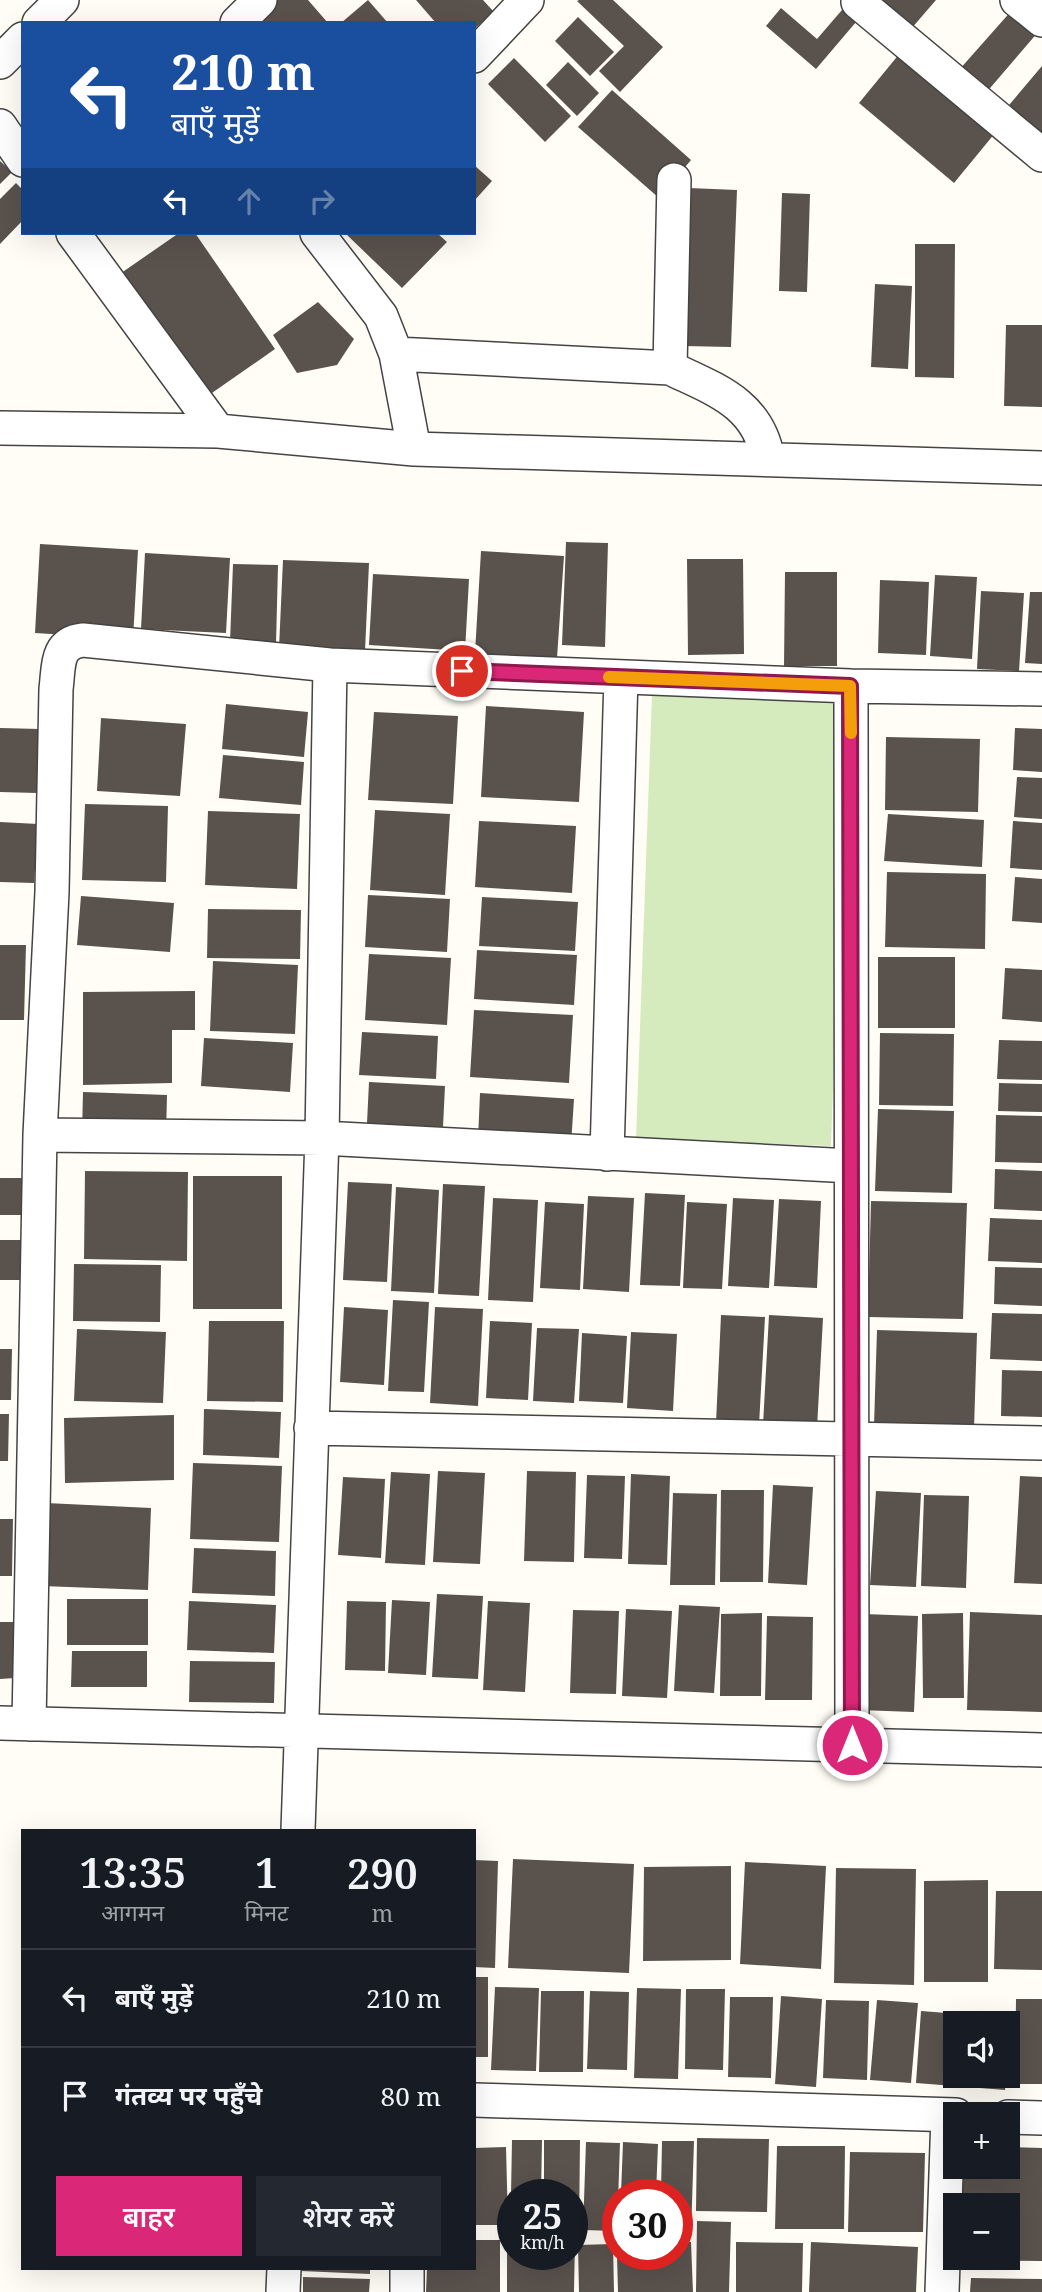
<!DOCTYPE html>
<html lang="hi">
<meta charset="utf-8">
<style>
:root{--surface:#171b24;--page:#242831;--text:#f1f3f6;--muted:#9ea1a6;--line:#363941;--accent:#db2777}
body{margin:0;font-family:"Noto Serif","Noto Sans Devanagari",serif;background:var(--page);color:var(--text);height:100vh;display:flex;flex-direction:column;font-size:26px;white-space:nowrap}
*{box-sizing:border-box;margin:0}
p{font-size:23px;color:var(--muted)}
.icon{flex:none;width:38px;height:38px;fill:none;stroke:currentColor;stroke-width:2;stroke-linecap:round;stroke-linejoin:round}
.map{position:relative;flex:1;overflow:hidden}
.drawer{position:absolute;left:21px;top:1829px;width:455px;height:441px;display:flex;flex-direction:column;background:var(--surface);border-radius:0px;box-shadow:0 7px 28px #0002}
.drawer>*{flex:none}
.guide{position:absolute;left:21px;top:21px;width:455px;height:214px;border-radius:0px;box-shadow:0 7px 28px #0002;background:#1a4fa0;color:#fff;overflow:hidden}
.tools{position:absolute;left:943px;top:2011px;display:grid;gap:14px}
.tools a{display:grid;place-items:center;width:77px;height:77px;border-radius:0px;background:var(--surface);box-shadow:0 7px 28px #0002;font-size:35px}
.speed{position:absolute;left:497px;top:2179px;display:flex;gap:14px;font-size:35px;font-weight:700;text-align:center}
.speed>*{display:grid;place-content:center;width:91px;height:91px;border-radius:50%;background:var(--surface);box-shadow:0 7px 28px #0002;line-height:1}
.speed small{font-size:18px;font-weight:400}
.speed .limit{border:10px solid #d22;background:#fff;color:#111}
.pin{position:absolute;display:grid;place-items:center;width:60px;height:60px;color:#fff;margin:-30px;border:4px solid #fff;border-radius:50%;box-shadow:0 2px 7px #0007}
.me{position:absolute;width:77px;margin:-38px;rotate:0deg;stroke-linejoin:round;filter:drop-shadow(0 0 5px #0008)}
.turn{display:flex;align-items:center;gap:24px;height:147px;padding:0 35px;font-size:32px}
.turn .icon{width:91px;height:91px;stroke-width:2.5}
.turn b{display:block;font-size:49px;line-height:60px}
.lanes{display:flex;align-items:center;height:66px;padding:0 35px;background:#0003;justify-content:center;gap:35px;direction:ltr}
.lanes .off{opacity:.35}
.eta{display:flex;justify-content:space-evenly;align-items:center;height:119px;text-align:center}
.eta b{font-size:42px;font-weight:600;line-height:49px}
.action{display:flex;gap:14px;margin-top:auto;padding:14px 35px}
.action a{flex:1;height:80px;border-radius:0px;background:var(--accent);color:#fff;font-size:28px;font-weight:600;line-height:80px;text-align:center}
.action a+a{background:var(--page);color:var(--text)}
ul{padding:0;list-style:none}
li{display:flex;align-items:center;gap:21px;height:98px;padding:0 35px;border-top:2px solid var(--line)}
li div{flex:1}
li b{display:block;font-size:26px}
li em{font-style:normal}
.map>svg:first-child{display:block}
</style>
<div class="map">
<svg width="1042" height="2292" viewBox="0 0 1042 2292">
<rect width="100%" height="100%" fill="#fffdf5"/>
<!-- green -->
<path fill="#d5ebbd" d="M652,694l194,6 -15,446 -195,-7z"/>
<!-- building -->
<path fill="#5a524d" d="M273,0h35l20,23h-73z
M368,0l20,23h-47z
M416,0h67l11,12 -20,17v-6h-38z
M579,0h34l50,47 -43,45 -21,-21 25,-25 -47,-45z
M878,0h58l-25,29z
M848,3l14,12 -46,54 -50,-43 15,-18 36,31z
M1013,9l26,22 -54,63 -26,-24z
M578,17l36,35 -24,24 -35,-35z
M905,47l95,80 -46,56 -95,-80z
M514,58l57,58 -26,26 -57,-58z
M568,62l31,31 -22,23 -31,-31z
M1042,66v78l-38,-33z
M612,90l79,70 -32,38 -81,-71z
M0,161l12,11 -12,12z
M474,165l18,16 -18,20z
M16,183l7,7v30l-23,24v-45z
M689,188l48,2 -6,157 -47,-1z
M782,193l28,1 -3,98 -28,-1z
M179,233h16l80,116 -76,53 -85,-124z
M345,233h92l10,9 -45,46z
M915,244h40l-1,134 -39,-1z
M875,284l37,2 -4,83 -37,-2z
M318,302l36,37 -17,26 -40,8 -24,-38z
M1006,325h36v82l-38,-1z
M566,542l42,1 -3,104 -43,-2z
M40,544l98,6 -5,89 -98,-6z
M481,551l83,5 -7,102 -82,-5z
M145,553l85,5 -4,75 -85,-4z
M687,559h56l1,95 -56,1z
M283,560l86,3 -4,88 -86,-3z
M233,564l45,1 -2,79 -46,-2z
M785,572h52v94h-53z
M373,574l96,5 -4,72 -96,-6z
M935,575l42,2 -5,82 -42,-3z
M880,580l49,2 -3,73 -48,-2z
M981,591l43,2 -5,78 -42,-2z
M1030,592h12v72l-17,-1z
M226,704l82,8 -4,45 -82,-8z
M486,706l98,6 -5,90 -98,-5z
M374,712l84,4 -5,88 -85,-4z
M101,718l85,6 -6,72 -83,-5z
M0,728l40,1 -3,64 -37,-1z
M1015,728l27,1v43l-29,-2z
M886,737l94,2 -2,73 -93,-2z
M223,755l81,7 -3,43 -82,-7z
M1017,777l25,1v41l-28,-2z
M85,804l83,2 -2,76 -84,-2z
M375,810l75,4 -5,81 -75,-5z
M208,811l92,3 -3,75 -92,-4z
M888,814l96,6 -2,47 -98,-6z
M479,821l97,5 -4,67 -97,-6z
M1013,821l29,2v47l-32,-2z
M0,822l38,2 -4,59 -34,-1z
M887,872l99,2 -1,75 -100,-2z
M1015,877l27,2v44l-30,-2z
M368,895l82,4 -3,53 -82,-5z
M81,896l93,7 -4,49 -93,-7z
M482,897l96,5 -3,49 -96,-5z
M208,909l93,1 -1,49 -93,-1z
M0,945h26l-2,75h-24z
M477,950l100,5 -3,50 -100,-6z
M369,954l82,4 -4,67 -82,-5z
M878,957h77v71h-77z
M213,961l85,4 -3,69 -85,-3z
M1005,968l37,2v52l-40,-3z
M195,991v39h-23v53l-89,2v-93z
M474,1010l99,5 -4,68 -99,-6z
M362,1032l76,4 -2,43 -77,-4z
M880,1033l74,1 -1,72 -74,-1z
M204,1038l89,5 -3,49 -89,-6z
M999,1040l43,1v39l-45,-1z
M369,1082l76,4 -2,41 -76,-4z
M999,1083l43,1v28l-44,-1z
M83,1092l84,3 -1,41 -84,-3z
M480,1093l94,6 -3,46 -93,-5z
M878,1109l76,2 -2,82 -77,-2z
M996,1115l46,1v47l-47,-1z
M995,1169l47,2v40l-48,-2z
M85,1171l103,1 -1,89 -103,-2z
M193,1176h89v133h-89z
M0,1178h28l-1,37h-27z
M348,1182l44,2 -5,98 -44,-2z
M443,1184l42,2 -6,110 -41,-2z
M396,1187l43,3 -5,103 -43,-2z
M645,1193l40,2 -5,91 -40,-1z
M588,1196l46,2 -5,94 -46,-3z
M493,1198l45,2 -5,102 -45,-2z
M733,1198l41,2 -5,88 -41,-2z
M779,1199l42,2 -4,87 -43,-2z
M871,1201l96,2 -4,116 -95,-2z
M545,1202l39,2 -4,86 -40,-2z
M687,1202l40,2 -5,85 -39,-1z
M990,1218l52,2v43l-54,-2z
M0,1240h33v40h-33z
M74,1264l87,1 -1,57 -87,-1z
M995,1267l47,1v38l-48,-2z
M393,1300l36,2 -5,90 -36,-1z
M344,1307l44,3 -4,75 -44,-3z
M435,1307l48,2 -5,97 -48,-3z
M992,1313l50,1v47l-52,-2z
M721,1315l44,2 -6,108 -43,-2z
M769,1315l54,3 -6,110 -54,-3z
M209,1321h75l-1,81 -76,-1z
M490,1321l42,2 -4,77 -42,-2z
M537,1328l42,1 -5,74 -41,-2z
M77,1329l89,3 -3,71 -89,-2z
M877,1330l100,3 -3,96 -100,-3z
M631,1332l46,2 -4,77 -46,-3z
M582,1333l45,3 -4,67 -44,-2z
M0,1349h12l-1,51h-11z
M1002,1370l40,1v46l-41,-1z
M204,1409l77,3 -2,46 -76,-3z
M0,1414h9l-1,47h-8z
M174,1415v65l-109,3 -1,-65z
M193,1463l89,3 -3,76 -89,-3z
M438,1471l47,2 -5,91 -47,-2z
M527,1471l49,1 -2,90 -50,-1z
M391,1472l39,2 -5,91 -40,-2z
M631,1474l39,2 -3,89 -39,-1z
M587,1475l38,1 -3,83 -38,-1z
M1020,1476l22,1v107l-28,-1z
M343,1477l42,2 -4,79 -43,-3z
M773,1485l40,2 -6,98 -39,-2z
M721,1490h43l-1,92h-43z
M876,1491l45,2 -5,94 -46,-2z
M673,1493l44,1 -2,91h-45z
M924,1495l45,1 -3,92 -45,-2z
M46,1503l105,5 -3,82 -106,-4z
M0,1519h13l-1,57h-12z
M194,1548l82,3 -1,45 -83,-3z
M437,1594l46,2 -5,83 -46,-2z
M67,1599h81v46h-81z
M392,1600l38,2 -4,73 -38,-2z
M189,1601l87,4 -2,48 -87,-3z
M347,1601l39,1 -1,69 -40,-1z
M488,1601l42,2 -5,89 -42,-2z
M679,1605l41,2 -6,86 -40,-2z
M626,1609l46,2 -5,87 -45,-2z
M573,1610l46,1 -3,83 -46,-1z
M970,1612l72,3v97l-75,-2z
M762,1613l-1,83h-41l1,-82z
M963,1613l1,85h-41l-1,-84z
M864,1614l54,2 -4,96 -55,-2z
M767,1616l46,1 -1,83h-47z
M0,1622h13l2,56 -15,1z
M72,1651h75v36h-76z
M190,1661l85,1 -1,41 -85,-1z
M513,1859l121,5 -5,109 -121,-5z
M474,1860l24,1 -3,107 -21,-1z
M745,1862l81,4 -5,103 -81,-5z
M731,1866v94l-88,1 1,-94z
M836,1868l80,1 -2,116 -80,-2z
M988,1880v102h-64v-101z
M996,1891h46v79l-48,-1z
M474,1977h14v80h-14z
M495,1987l44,1 -3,83 -45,-1z
M637,1988l44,1 -3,90 -44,-1z
M686,1989h39l-2,81 -38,-1z
M541,1991h43l-1,81h-44z
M590,1991l39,1 -2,78 -40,-1z
M781,1996l41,3 -6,88 -41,-3z
M730,1997h43l-2,81 -43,-1z
M1016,1999h26v85h-27z
M826,2000l43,1 -2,79 -44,-2z
M877,2000l41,3 -7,80 -41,-3z
M921,2011l90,7 -1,13h-2v-8h-52v53h50l-1,14 -89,-7z
M697,2138l72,1 -2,73 -71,-1z
M512,2140h30l-1,54h-30z
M544,2140h36l-1,95h-7v-41h-28z
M662,2141h32l-3,93h-14v-40h-16z
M586,2142l34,1 -3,88 -34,-1z
M623,2142l35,2 -2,50h-35z
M777,2146h68l-1,83h-69z
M506,2147l2,78h-34v-77z
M1008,2147l34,1v113l-82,-1v-2h48v-53h-47l1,-39h46z
M850,2152l75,1 -2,79h-75z
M697,2221l34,1 -2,70h-33z
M507,2239h6v15h59v-14h3l-1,52h-67z
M474,2240h26v52h-74l1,-24h47z
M677,2242h14l2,50h-75l-1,-38h60z
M736,2242l67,1 -1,49h-66z
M811,2242l107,5 -2,45h-107z
M613,2244l1,48h-35l-1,-47z
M301,2268h69v6l-69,-3z
M303,2277l67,2 -1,13h-66z
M971,2278l71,1v13h-72z"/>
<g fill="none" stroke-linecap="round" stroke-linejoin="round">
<defs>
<path id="minor" d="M1017,0l25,20
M858,2l184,153
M39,23l23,-23
M237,23l23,-23
M474,56l53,-56
M0,62l23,-23
M0,126l23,34
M674,180l-4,188c46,22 88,35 98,91
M73,233l145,198
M317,233l64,83 15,38 18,95
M396,354l274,14
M0,428l218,3 196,18 628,19
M851,686l1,1060
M40,1135l282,3 529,28
M607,1154l14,-477
M311,1428l731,15
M0,1723l1042,27
M29,1724l11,-589 12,-243 4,-203c3,-22 -1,-46 27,-49l247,25 521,21 191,3
M298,1830l24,-692 8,-473
M474,2100l482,15
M1008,2117l34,1
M283,2292l1,-24
M407,2292v-24
M942,2292l6,-177"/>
</defs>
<!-- minor casing -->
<use href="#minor" stroke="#444" stroke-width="36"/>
<!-- minor -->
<use href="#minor" stroke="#fff" stroke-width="33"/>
</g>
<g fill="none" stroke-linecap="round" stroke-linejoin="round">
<defs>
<path id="route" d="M462,671l388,15 2,1059"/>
</defs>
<!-- route casing -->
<use href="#route" stroke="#8e194d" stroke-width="18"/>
<!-- route -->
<use href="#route" stroke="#db2777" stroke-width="12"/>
<!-- slow -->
<path stroke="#f59e0b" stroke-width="12" d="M609,677l241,9 1,47"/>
</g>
</svg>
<div class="tools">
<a><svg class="icon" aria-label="sound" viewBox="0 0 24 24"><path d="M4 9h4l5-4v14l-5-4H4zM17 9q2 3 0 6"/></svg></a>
<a>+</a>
<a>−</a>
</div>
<div class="speed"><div>25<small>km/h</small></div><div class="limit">30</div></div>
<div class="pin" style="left:462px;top:671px;background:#d93025"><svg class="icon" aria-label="arrive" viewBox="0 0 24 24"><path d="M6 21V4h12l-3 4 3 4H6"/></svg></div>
<svg class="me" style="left:852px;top:1745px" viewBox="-20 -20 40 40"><circle r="17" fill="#db2777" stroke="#fff" stroke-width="3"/><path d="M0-11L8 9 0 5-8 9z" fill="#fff"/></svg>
<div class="guide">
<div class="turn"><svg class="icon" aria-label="left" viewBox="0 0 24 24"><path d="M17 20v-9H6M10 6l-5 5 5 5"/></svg><div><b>210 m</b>बाएँ मुड़ें</div></div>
<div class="lanes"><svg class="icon" aria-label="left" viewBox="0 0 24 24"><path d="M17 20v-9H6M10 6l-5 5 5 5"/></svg><svg class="icon off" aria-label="ahead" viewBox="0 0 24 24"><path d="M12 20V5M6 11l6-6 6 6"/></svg><svg class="icon off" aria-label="right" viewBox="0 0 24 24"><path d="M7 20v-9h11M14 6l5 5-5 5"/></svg></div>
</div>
<section class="drawer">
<div class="eta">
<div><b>13:35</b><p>आगमन</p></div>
<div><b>1</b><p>मिनट</p></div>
<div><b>290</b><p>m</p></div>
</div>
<ul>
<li><svg class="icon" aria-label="left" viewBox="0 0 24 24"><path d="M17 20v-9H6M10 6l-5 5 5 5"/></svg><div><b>बाएँ मुड़ें</b></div><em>210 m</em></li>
<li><svg class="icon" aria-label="arrive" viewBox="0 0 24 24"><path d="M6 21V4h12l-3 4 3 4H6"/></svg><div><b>गंतव्य पर पहुँचे</b></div><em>80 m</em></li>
</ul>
<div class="action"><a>बाहर</a><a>शेयर करें</a></div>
</section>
</div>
